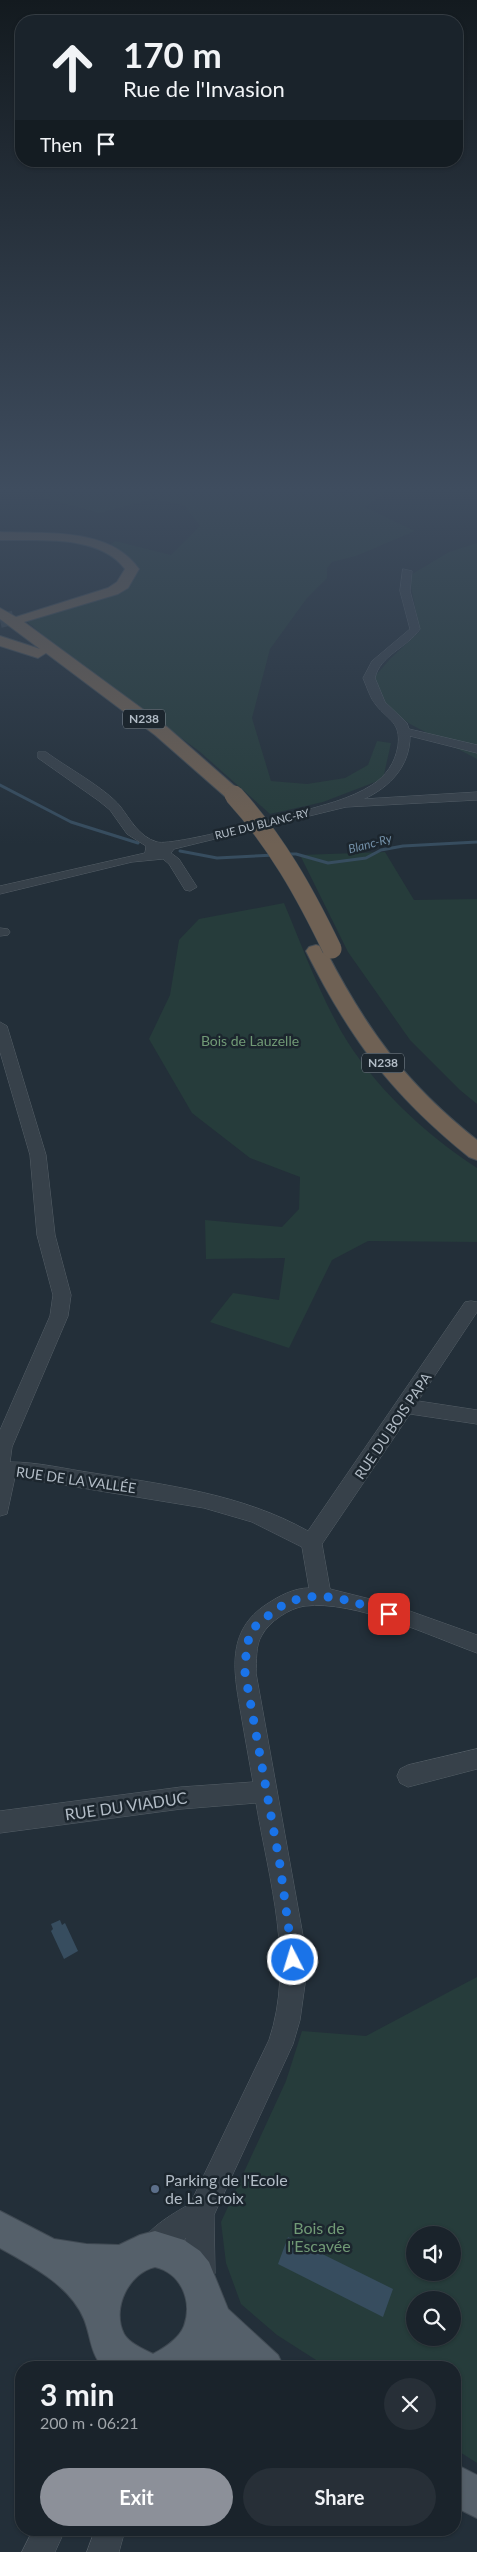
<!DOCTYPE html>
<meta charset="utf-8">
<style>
:root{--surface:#1a232b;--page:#272f37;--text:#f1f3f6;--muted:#9fa4a9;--line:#384047;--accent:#8c9099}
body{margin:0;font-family:Lato,sans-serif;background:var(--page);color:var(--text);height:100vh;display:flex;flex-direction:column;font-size:19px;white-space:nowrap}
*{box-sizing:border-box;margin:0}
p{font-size:16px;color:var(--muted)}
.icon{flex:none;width:28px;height:28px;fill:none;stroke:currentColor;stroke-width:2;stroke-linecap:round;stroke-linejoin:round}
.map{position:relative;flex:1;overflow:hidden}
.side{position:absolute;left:15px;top:2361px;width:446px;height:175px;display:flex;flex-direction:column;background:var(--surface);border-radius:20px;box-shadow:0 1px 4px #0004,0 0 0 1px var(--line)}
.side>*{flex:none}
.top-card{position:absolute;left:15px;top:15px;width:448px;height:152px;border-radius:20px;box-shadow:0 1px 4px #0004,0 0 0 1px var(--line);background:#1a232b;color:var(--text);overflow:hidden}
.fabs{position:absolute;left:406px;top:2226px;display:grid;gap:10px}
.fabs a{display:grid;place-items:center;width:55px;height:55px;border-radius:50%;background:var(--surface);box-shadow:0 1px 4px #0004,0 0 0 1px var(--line);font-size:25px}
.pin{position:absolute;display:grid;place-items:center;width:42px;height:42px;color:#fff;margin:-21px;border-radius:10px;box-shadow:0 2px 8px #0006}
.me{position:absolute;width:55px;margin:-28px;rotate:355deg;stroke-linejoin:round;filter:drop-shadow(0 0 4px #0008)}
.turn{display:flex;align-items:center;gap:18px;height:105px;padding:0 25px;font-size:22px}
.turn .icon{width:65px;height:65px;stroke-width:2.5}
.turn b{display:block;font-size:35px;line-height:42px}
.then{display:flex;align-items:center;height:48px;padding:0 25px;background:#0003;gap:10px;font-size:19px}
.round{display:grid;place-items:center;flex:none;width:52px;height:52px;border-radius:26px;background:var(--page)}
.head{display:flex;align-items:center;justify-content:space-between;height:85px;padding:0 25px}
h1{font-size:30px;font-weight:700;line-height:38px}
.button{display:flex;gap:10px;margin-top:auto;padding:10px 25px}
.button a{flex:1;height:58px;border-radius:30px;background:var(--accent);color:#fff;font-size:20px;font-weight:700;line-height:58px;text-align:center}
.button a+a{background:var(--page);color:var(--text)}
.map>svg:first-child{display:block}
</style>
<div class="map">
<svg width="477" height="2552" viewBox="0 0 477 2552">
<rect width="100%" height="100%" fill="#232f39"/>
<!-- green -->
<path fill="#263c3b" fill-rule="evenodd" d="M58,487l267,1 7,1 2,4 12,2 15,-8h32l-28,20 50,24 -59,25 -24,6 -5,6v10l-20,20 -37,51 -18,69 19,63 36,3 38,-6 23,-13 9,-24 14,2 -8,36 -60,23 -53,12 -71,-63 -135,-98 -40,-34 77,-21 34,-28c-4,-14 -13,-19 -27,-24l7,-5 56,14 29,-29 -16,-21 -31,-6 -54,14 -58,-16z
M477,543v216l-67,-35 -27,-20 -13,-22 20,-23 30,-28 -11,-55 40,-24z
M385,852l29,48 63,-1v205l-17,-14 -50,-50 -62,-88 -48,-97z
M284,903c18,43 34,87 57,128 31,54 85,104 136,137v74l-109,-1 -36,19 -43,88 -79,-26 23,-29 46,7 6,-42 -79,1 -1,-39 77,7 17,-18 1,-32 -50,-19 -58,-45 -43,-74 21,-44 9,-55 20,-21z
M477,1977v486l-22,-14v-81l-128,-1 -50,-32 -36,-31 -15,-41 -5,-41 65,-141 16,-50 64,5zM415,2235h37v37h-37zM415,2300h37v38h-37z"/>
<!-- water -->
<path fill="#374d5f" d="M60,1920l2,5 3,-2 13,28 -14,8 -13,-28 2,-2 -2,-5z
M288,2237l105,52 -10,28 -105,-53z"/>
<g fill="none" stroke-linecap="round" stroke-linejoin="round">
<!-- stream -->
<path stroke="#374d5f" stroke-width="3" d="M0,785l71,37 67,21
M180,851l37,7 58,-3
M285,854h11l32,9 38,-5 15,-8 22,-4 74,-4"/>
<!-- highway-tunnel -->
<path stroke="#38444e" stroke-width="14" stroke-dasharray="14 8" stroke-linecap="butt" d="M0,621l20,-5"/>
<defs>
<path id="minor" d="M401,487h10v1l-5,3z
M403,569l9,2 -2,20 10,38c-13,19 -40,26 -45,49l10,24 22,21 2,6 68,16v8l-67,-17c0,30 -20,51 -46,63l113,-7v8l-131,7 -172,42 -3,4 8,6 18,28 -7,4 -5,-1 -16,-26 -6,-5 -31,3 -132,32v-8l145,-33 1,-7 -19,-12 -17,-24 -11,-9 -61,-43v-6h8c20,15 59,36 74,54 10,13 19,31 37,36 17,5 156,-33 180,-41 12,-4 24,-9 35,-16 14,-9 23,-22 26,-39 3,-24 -9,-25 -22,-41 -6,-7 -9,-18 -13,-27l9,-17 38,-32 -10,-38z
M0,928l8,1 2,3 -2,3 -8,1z
M0,1022l7,4 39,129 9,80 16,60 -3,21 -56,131 -2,15c28,0 55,7 83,11 74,12 149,21 215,58l157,-229 6,-1 6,1v10l-59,89 59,9v14l-67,-10 -88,130 8,45 60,15 87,31v18c-47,-17 -122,-53 -172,-47 -16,2 -36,16 -43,29 -7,11 -5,26 -6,38l49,274v37l-5,36 -7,24 -79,171 1,58 -4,10 -10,4 -10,-4 -4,-10 -1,-35 -26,23 -10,4 -10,-4 -4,-10c9,-21 34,-36 54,-47l79,-164c26,-77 0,-160 -13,-237l-75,6 -181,24v-22l181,-24 72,-5c-4,-22 -8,-45 -12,-68 -7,-41 -16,-83 26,-110 12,-8 27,-16 42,-16l-7,-41 -50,-25 -48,-14 -189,-31 -8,37 -7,2v-86l50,-114 3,-21 -16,-60 -7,-80 -30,-103z
M477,1749v20l-69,18 -8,-4 -3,-7 3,-7 8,-4z
M33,2530h32l-10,22h-33z
M95,2530h30l-6,22h-32z"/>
<path id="major" d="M0,2211l54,28 32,5 33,1 21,-10 15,-4 29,9 16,11 9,11 19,47 50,46 6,13h-180c-14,-14 -13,-32 -20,-49 -14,-34 -54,-54 -84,-71zM155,2267c26,6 38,34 29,59 -5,13 -20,22 -31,28 -10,-5 -24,-11 -29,-20 -13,-26 5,-61 31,-67z
M455,2464l22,11v43l-22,-11z"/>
<path id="highway" d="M0,532c46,2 110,-5 139,37l-11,19 -10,6 -94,28 143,105 73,64 3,4 -3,4h-12l-73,-64 -109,-82 -8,5 -38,-12v-10l40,13 -40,-30v-11l16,9 92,-29 9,-6 8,-13c-26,-35 -86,-28 -125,-29z
M316,945l7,2 3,4c41,79 80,133 151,189v20l-8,-3c-78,-63 -118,-117 -163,-206l3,-4z"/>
</defs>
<!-- minor casing -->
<use href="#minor" stroke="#555f67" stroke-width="1"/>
<!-- major casing -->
<use href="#major" stroke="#404a53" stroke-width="2"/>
<!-- highway casing -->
<use href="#highway" stroke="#424c54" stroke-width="2"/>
<!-- minor -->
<use href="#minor" fill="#37414a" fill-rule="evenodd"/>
<!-- major -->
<use href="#major" fill="#55606a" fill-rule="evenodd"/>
<!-- highway -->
<use href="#highway" fill="#6f6154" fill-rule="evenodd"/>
<defs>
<path id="highway-bridge" d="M234,795c42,46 71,98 98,154"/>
</defs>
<!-- highway-bridge casing -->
<use href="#highway-bridge" stroke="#424c54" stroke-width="20" stroke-linecap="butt"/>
<!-- highway-bridge -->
<use href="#highway-bridge" stroke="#6f6154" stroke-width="19"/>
</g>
<!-- sky -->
<linearGradient id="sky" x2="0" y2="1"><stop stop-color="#131a1f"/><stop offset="0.58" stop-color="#3f4d5f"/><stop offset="1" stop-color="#3f4d5f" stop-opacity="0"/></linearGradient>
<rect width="477" height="845" fill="url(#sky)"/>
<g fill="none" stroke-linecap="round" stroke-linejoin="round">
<!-- route -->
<path stroke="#1a73e8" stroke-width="9" stroke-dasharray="0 16.2" d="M293,1960l-13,-95 -35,-192c1,-13 0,-33 9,-45 4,-5 10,-9 15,-13 37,-32 78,-16 120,-1"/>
</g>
<!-- markers -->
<circle fill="#5c6f8a" stroke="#1c262e" stroke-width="2" cx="155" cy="2189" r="5"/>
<g text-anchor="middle" stroke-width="5" stroke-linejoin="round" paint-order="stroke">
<!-- far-street labels -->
<g font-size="11" fill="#b2bcc6" stroke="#1c262e">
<text transform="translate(262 824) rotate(-14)" y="4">RUE DU BLANC-RY</text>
</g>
<!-- shield labels -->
<g fill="#1c262e" stroke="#858f98" stroke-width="1">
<rect x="123" y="709.5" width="42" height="19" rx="4"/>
<rect x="362" y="1053.5" width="42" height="19" rx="4"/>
</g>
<g font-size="12" font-weight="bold" fill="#b2bcc6">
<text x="144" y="723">N238</text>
<text x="383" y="1067">N238</text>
</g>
<!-- far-water labels -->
<g font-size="12" font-style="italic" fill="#7390a8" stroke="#1c262e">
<text transform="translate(370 844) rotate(-15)" y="4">Blanc-Ry</text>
</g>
<!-- park labels -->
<g font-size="14" fill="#719a76" stroke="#1c262e">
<text x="250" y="1046">Bois de Lauzelle</text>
</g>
<!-- street labels -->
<g font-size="14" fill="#b2bcc6" stroke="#1c262e">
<text transform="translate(393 1426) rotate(-56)" y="5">RUE DU BOIS PAPA</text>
<text transform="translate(76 1480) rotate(8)" y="5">RUE DE LA VALLÉE</text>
</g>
<!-- near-street labels -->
<g font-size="16" fill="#b2bcc6" stroke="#1c262e">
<text transform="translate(126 1806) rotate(-8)" y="6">RUE DU VIADUC</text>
</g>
<!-- near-poi labels -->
<g font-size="16" fill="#b2bcc6" stroke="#1c262e" text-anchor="start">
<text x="165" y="2186">Parking de l'Ecole<tspan x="165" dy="18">de La Croix</tspan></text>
</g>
<!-- near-park labels -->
<g font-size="16" fill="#719a76" stroke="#1c262e">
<text x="319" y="2234">Bois de<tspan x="319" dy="18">l'Escavée</tspan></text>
</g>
</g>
</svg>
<div class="fabs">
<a><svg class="icon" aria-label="sound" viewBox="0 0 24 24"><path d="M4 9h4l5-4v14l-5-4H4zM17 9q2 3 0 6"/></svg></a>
<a><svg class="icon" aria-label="search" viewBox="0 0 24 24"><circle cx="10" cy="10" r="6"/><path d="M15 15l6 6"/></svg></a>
</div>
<div class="pin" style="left:389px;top:1614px;background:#d93025"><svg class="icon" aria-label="arrive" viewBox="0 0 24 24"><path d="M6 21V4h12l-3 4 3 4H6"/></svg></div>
<svg class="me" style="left:293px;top:1960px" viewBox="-20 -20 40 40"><circle r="17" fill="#1a73e8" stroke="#fff" stroke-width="3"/><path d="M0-11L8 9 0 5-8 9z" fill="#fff"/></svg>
<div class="top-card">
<div class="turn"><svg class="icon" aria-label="ahead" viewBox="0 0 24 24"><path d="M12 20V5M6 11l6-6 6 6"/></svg><div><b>170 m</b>Rue de l'Invasion</div></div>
<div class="then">Then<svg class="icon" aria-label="arrive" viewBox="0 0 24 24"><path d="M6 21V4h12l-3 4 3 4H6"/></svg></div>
</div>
<section class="side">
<div class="head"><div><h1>3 min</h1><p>200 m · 06:21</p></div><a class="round"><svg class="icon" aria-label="close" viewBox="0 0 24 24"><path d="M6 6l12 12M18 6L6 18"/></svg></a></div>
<div class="button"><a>Exit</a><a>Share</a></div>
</section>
</div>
